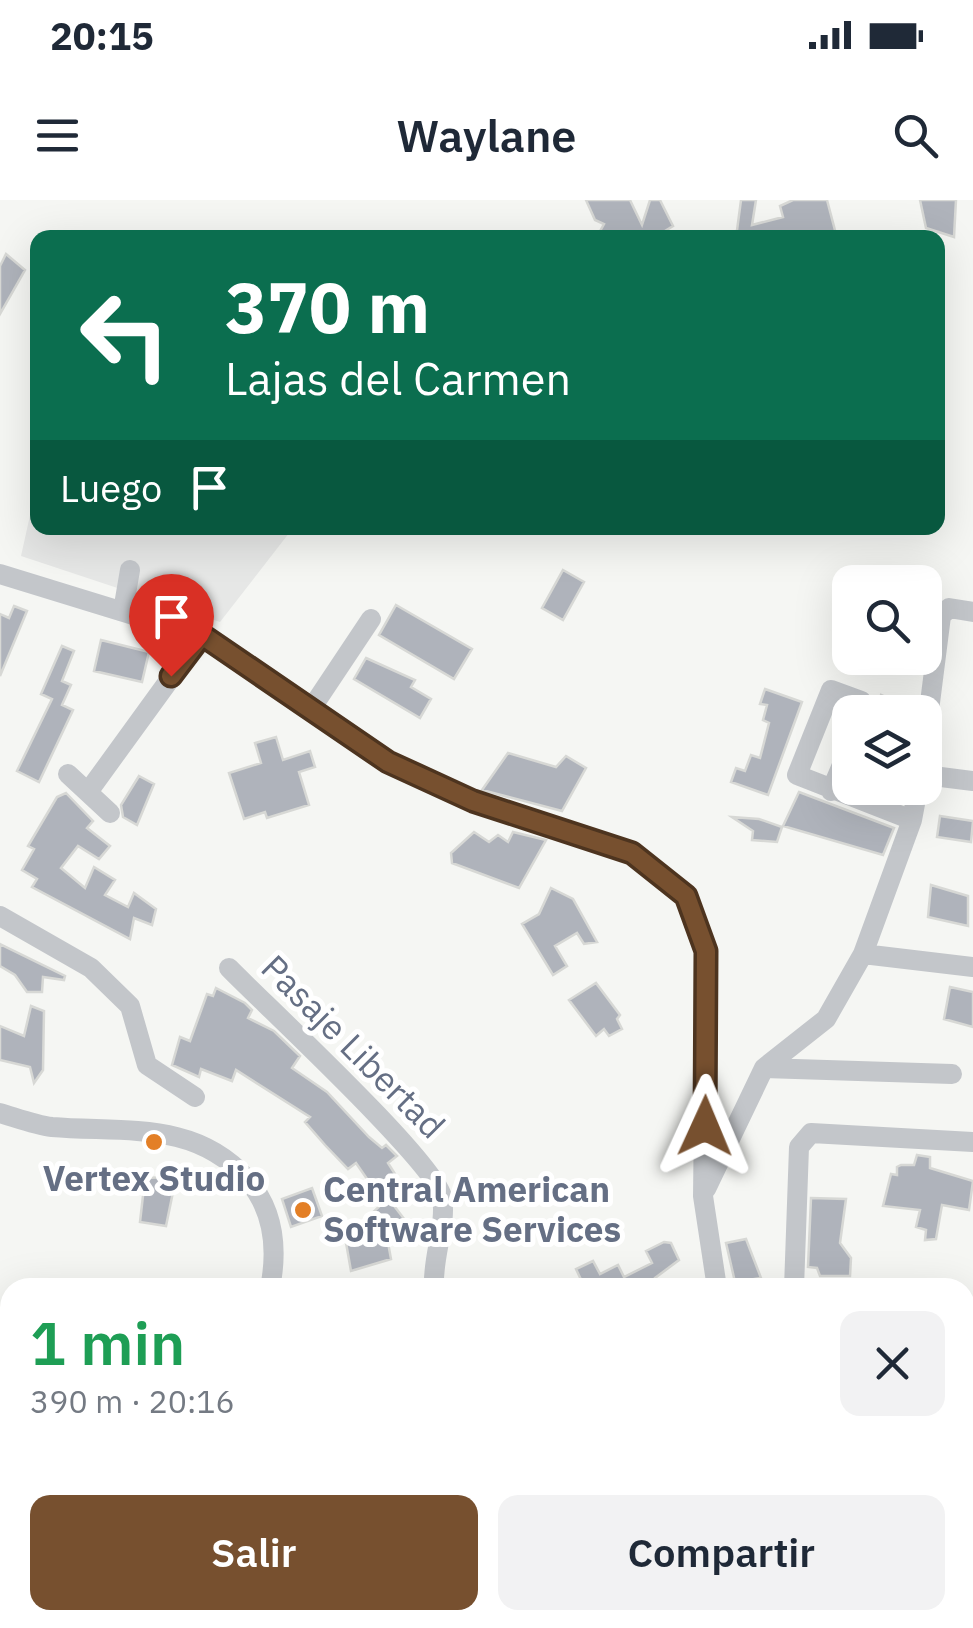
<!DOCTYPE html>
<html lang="es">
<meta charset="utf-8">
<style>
:root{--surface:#fff;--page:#f2f2f3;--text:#1f2937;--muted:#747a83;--accent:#77502f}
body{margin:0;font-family:"IBM Plex Sans",sans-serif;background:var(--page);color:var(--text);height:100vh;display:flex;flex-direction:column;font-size:38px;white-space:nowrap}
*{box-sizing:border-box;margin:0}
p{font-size:32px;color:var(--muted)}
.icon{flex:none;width:55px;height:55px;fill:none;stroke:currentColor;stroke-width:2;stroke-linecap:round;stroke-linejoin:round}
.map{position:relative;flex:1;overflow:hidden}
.details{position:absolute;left:0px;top:1078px;width:975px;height:352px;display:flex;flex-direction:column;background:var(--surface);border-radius:30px 30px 0 0;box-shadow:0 10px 40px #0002}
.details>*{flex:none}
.hud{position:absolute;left:30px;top:30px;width:915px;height:305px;border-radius:20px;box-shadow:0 10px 40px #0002;background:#0b6e4f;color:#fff;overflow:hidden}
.controls{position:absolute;left:832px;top:365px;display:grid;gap:20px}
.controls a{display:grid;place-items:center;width:110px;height:110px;border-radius:20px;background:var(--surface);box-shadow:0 10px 40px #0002;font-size:50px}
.pin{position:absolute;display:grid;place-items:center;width:85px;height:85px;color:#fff;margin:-102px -42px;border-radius:50% 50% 50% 0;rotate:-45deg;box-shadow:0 0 10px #0007}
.pin .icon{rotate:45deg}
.me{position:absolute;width:110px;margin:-55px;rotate:1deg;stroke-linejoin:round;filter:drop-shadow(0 0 8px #0008)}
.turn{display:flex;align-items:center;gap:35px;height:210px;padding:0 30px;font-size:45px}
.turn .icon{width:130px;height:130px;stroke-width:2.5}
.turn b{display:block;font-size:70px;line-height:85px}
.then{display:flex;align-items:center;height:95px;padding:0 30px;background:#0003;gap:20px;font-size:38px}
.round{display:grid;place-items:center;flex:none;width:105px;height:105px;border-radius:20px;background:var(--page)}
.headline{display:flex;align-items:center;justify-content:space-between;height:170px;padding:0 30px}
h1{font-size:60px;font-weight:600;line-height:75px;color:#1e9e55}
.cta{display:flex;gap:20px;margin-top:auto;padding:20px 30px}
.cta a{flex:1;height:115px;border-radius:20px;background:var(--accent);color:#fff;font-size:40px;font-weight:600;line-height:115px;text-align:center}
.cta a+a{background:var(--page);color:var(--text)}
.status{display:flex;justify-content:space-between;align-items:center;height:70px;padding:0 50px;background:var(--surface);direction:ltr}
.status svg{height:28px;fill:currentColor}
header{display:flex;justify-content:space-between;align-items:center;height:130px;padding:0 30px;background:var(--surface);font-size:45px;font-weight:600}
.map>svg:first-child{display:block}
</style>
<div class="status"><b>20:15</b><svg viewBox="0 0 49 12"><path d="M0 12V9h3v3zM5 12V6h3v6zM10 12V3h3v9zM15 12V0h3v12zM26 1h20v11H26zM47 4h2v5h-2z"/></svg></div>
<header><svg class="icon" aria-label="menu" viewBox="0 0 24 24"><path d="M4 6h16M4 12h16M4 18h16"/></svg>Waylane<svg class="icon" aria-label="search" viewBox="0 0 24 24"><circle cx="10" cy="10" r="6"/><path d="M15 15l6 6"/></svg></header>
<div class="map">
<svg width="973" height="1428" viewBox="0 0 973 1428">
<rect width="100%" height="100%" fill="#f5f6f3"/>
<!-- built -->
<path fill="#e6e7e6" d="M37,284l1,44h255l-73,94 -199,-66z"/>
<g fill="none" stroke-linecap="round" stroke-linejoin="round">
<!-- stream -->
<path stroke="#c1c7cf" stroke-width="4" d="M965,1116l8,-2
M881,1420l2,8"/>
</g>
<!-- building -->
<path fill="#afb3bb" stroke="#d7d8d5" stroke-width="2.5" d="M586,0h44l12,25 8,-25h10l13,26 -8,5 3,7h-61l-8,-5 5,-9 -9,-4z
M741,0h15l-4,25 31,-8 -3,-11 13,-6h34l10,38h-101z
M920,0h36l-2,37 -28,-9z
M6,54l19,16 -25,44v-48z
M563,370l21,12 -21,38 -21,-12z
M396,405l76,44 -18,30 -75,-44z
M14,406l13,5 -27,65v-62l9,4z
M101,440l48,12 -7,30 -48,-11z
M62,446l12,5 -12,30 9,4 -9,20 11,5 -34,72 -22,-11 35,-72 -11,-5z
M366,458l49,22 -4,7 20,12 -11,19 -66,-39z
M765,489l37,13 -34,93 -37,-13 5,-14 9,3 6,-16 9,3 9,-35 -6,-3 4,-15 -7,-1z
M881,495l34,16v1h-38z
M276,537l7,23 27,-9 5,16 -16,5 10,33 -42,13 -2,-6 -21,7 -15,-46 32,-10 -6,-20z
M508,553l48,14 10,-11 20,12 -24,43 -80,-21z
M139,576l15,8 -17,41 -14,-8 -2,-12z
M799,592l95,36 -11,27 -100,-29z
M66,593l27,28 -6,7 23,18 -11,13 -21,-13 -17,22 24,20 9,-21 21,13 -10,15 23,12 6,-14 22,16 -4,16 -18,-7 -4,21 -98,-52 5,-8 -15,-9 12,-21 -6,-3 29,-49z
M940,616l33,5 -2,21 -34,-5z
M732,617l27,2 23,8 -5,15 -25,-2 1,-9z
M474,632l15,10 9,-7 10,7 5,-10 33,8 -27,48 -67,-25 -1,-10z
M931,685l37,11v30l-40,-9z
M551,688l22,11 24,43 -13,2 -7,-11 -22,13 12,20 -14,9 -31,-51 17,-10z
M0,744l65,32 -1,4 -21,-3 -1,15h-15l-12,-17 -15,-9z
M596,783l24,32 -3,4 5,10 -13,7 -5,-7 -8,7 -27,-36z
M950,787l23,5v35l-29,-8z
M216,788l29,15 7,7 -4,8 26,13 26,25 -8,12 35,24 42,45 13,11 4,-3 11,11 -9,7 7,11 -21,15 -18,-26 -8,6 -23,-24 -20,-23 5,-5 -74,-47 -4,11 -31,-12 -2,8 -27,-12 8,-28 10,4 17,-47 6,2z
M31,806l13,5 -1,59 -9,13 -4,-16 -30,-7v-34l24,10z
M917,955l13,2v11l43,13 -4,29 -27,-5 -6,34 -11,1 1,-10 -10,-3 4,-17 -37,-4 8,-32 6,1v-8l4,-2h13z
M168,977l-4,14 9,1 -7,34 -26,-4 5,-44z
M312,988l10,28 -31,11 -9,-28z
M388,998l17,22 -18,17 4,22 -40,12 -6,-34 34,-7 -12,-12z
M811,998l35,1 -6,44 11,15 -1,18h-30l-3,-8 -9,-1z
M746,1039l15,39 -26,4 -9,-39z
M664,1042l7,1 8,17 -24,18 4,10h-74l-9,-19 17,-8 7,13 18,-9 6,12 28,-14 -6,-12z"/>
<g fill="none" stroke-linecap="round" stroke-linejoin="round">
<!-- minor -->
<path stroke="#c3c6ca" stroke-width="20" d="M0,374l208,64 180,124 85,39 159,52 54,43 20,55 -3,245 14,92
M123,411l7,-41
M311,509l60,-90
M864,512l-3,-11 -30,-11 -34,85 115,45
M925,542l16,-126 8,-8 24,4
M68,574l42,39
M925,575l48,6
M831,591l19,-45
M88,592l114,-157
M0,716l91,52 39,38 17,59 48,32
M863,754l110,13
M229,768c34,35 208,196 213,229 5,28 -10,60 -8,91
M764,868l188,6
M0,913c17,5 35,12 52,14 71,6 143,-7 195,52 27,31 31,69 23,109
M706,989l58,-121 62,-49 37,-65 49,-134 6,-32
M794,1088l5,-141 12,-14 162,9
M0,1145l10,2
M965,1165l8,-2
M0,1362l10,4
M77,1420l5,8
M295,1420l1,8
M381,1420v8
M567,1420v8
M912,1420l3,8
M728,1427l33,-7"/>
</g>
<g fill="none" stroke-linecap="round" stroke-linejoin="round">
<defs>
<path id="route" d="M171,476l31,-41 186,127 85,39 159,52 54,43 20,55 -1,175"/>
</defs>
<!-- route casing -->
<use href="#route" stroke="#4d341f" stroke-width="25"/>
<!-- route -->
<use href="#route" stroke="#77502f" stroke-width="18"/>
</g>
<!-- markers -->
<g fill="#e37f26" stroke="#fff" stroke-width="4">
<circle cx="154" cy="942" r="10"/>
<circle cx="303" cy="1010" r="10"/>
</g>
<g text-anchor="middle" stroke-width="10" stroke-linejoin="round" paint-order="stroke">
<!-- street labels -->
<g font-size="35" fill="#656f84" stroke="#fff">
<text transform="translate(353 847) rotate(45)" y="12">Pasaje Libertad</text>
</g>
<!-- poi labels -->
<g font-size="35" font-weight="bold" fill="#656f84" stroke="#fff">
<text x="154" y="991">Vertex Studio</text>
<text x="323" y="1002" text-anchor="start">Central American<tspan x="323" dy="40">Software Services</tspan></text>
</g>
</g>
</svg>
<div class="controls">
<a><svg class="icon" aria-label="search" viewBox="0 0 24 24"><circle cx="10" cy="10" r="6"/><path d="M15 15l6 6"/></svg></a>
<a><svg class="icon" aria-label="layers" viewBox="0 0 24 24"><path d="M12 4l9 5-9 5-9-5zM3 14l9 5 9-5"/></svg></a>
</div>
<div class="pin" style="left:171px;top:476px;background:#d93025"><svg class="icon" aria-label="arrive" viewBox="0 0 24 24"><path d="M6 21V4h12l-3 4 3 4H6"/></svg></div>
<svg class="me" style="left:705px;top:926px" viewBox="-20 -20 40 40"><path d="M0-17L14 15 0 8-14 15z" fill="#77502f" stroke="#fff" stroke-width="4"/></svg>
<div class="hud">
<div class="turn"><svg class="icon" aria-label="left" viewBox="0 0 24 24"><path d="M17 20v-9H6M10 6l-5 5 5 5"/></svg><div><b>370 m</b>Lajas del Carmen</div></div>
<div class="then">Luego<svg class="icon" aria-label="arrive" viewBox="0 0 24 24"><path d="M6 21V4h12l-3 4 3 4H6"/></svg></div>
</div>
<section class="details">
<div class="headline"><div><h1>1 min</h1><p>390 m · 20:16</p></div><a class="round"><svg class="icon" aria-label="close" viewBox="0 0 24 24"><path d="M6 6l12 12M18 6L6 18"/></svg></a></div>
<div class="cta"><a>Salir</a><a>Compartir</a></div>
</section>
</div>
